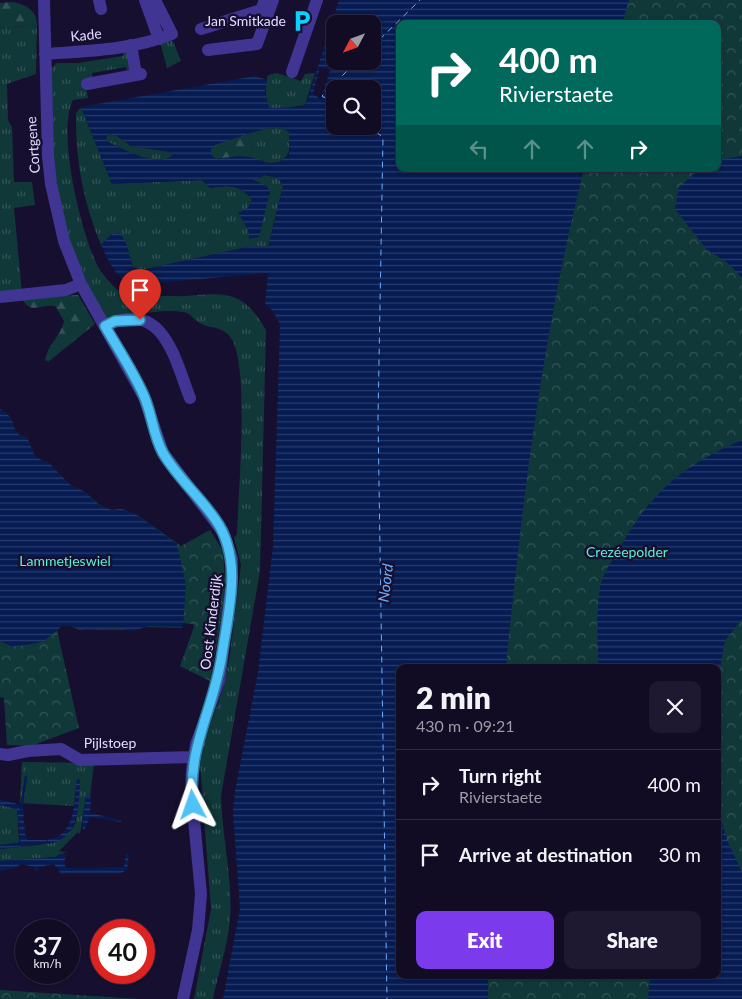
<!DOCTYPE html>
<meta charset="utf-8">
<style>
:root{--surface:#110b23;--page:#1e1930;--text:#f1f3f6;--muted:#9c9ba6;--line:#302b41;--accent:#7c3aed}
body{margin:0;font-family:Lato,sans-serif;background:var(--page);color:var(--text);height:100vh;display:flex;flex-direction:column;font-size:19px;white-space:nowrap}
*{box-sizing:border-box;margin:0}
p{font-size:16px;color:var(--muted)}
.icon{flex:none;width:28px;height:28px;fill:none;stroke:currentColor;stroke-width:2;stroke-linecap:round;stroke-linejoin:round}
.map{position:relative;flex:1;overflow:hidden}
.side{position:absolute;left:396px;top:664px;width:325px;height:315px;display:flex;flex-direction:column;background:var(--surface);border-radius:10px;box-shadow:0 1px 4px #0004,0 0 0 1px var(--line)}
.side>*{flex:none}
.top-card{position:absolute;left:396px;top:20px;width:325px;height:152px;border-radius:10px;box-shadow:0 1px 4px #0004,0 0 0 1px var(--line);background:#00695c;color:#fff;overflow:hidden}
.needle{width:32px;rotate:229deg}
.buttons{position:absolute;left:326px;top:15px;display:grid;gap:10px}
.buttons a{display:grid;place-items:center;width:55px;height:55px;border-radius:10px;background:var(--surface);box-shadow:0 1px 4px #0004,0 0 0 1px var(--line);font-size:25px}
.speed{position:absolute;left:15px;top:919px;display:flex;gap:10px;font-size:25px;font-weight:700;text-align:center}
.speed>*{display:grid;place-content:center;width:65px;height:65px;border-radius:50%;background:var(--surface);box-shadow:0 1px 4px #0004,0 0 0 1px var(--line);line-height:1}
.speed small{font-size:12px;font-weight:400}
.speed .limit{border:8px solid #d22;background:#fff;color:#111}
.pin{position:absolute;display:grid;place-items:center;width:42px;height:42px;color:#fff;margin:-51px -21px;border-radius:50% 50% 50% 0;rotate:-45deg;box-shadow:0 0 5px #0007}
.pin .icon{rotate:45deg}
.me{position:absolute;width:55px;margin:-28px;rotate:356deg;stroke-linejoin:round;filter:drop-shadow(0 0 4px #0008)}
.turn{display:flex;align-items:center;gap:18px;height:105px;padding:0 20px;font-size:22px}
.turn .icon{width:65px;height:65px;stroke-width:2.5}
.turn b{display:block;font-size:35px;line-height:42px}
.lanes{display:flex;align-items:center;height:48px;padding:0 20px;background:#0003;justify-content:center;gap:25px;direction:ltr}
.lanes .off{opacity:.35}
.round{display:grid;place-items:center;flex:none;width:52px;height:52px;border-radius:10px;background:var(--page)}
.overview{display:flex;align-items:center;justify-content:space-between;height:85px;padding:0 20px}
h1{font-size:30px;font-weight:800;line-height:38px}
.primary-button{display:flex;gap:10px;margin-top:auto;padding:10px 20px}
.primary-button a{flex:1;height:58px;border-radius:10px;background:var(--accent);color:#fff;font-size:20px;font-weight:800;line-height:58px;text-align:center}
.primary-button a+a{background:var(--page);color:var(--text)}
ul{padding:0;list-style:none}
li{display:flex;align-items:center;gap:15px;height:70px;padding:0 20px;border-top:1px solid var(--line)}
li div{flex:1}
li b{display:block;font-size:19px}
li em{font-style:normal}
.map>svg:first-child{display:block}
</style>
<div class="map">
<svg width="742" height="999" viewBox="0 0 742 999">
<defs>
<pattern id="grass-tufts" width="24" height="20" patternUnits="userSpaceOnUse" patternTransform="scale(1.25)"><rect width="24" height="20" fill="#113839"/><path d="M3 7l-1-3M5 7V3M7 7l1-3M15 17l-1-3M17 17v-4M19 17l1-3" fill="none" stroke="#345457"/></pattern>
<pattern id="forest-firs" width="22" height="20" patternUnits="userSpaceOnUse" patternTransform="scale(1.25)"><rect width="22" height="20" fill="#113839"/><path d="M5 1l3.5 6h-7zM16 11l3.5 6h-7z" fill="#345457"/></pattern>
<pattern id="park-crowns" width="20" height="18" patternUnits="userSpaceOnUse" patternTransform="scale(1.25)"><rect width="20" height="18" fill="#113839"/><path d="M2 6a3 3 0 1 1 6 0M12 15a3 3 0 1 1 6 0" fill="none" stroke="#345457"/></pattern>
<pattern id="water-rules" width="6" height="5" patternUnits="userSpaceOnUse" patternTransform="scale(1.25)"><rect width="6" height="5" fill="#051b52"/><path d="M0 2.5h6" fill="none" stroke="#293c6c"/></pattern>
</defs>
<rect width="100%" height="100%" fill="#170f2f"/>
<!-- grass -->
<path fill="url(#grass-tufts)" d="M37,25l-1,49 -29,10 1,36 4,7 2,55h18l3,23 -21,3 8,85 -22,3v-268z
M173,41l8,20 -14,7 -7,-26z
M123,50h4l6,16 -5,7 -2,-6 -34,6 1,7 -8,2 3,16 -15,2c-17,31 9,140 27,170 6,9 15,18 23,25 21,0 42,2 62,1 41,-4 59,-5 81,34l-6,241 -39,225c1,40 12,84 9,123 -2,27 -12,54 -17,80h-19l17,-90 -11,-145 5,-25 18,-50 7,-35 11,-89 -7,-27 3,-4c1,-38 13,-169 -6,-196 -11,-14 -21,-8 -33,-16 -6,-4 -7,-9 -15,-10 -22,-4 -54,4 -76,7l-14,-23 -29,-65 -11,-70 -2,-93 6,-5h21l45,-7z
M277,73l24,8 4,-7 10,-1 -10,32 -26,4 -10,-1c-4,-11 -4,-22 -1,-33z
M81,107l31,77 90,-4 8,8c17,-3 31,-4 42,12l-4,8 -9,5 9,16 13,-46 -9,-2v-2h6l6,-4 14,3 5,8 -15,61 -16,-1 -110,24 -9,-3 -7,-24 -14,-9 -11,11c-18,-43 -26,-86 -25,-132z
M270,127h10l9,5c5,32 -13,37 -39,25l3,-6 -6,-17z
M109,134l8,2 14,10 40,6 2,3c-17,14 -49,-6 -65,-13l-2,-4z
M22,762l72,1 -4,34 -4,-1 -6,38 -2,-2 -19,19 7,1 -10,5 -56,4v-12c23,-3 65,-2 75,-25 4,-11 1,-28 1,-39l-2,21 -54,-3z
M0,805l17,4 2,34 -19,2z"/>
<!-- forest -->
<path fill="url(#forest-firs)" d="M12,2c13,2 25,8 25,23l-37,3v-25z
M247,134l6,17 -3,6 -34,2 -5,-4v-6l6,-5z
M78,295l17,29 -47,38 -3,-2c3,-16 16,-24 19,-39l-9,-15c-16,-2 -23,9 -33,-7z"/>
<!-- park -->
<path fill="url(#park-crowns)" d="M624,0h118v999h-258v-24h234v-307l-218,-1 14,-143 63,-355h141v-145h-102z
M0,409l9,7 4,7 -1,2 8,11 7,1 8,20 15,7 20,21 15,7 17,15 10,3 10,-1 15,6 44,31 29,-16 13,21 3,42 -16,88 -30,-15 14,-39 -1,-3 -10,-1 -1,5 -38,-1 -11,3h-54l-10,-5 -8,1 -4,4 22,98 -48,18 -24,-1 -3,-47 -4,-1z
M0,990l139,9h-139z"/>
<!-- water -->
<path fill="url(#water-rules)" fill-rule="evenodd" d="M339,0h290l-7,24h-222v145h184c-41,163 -62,332 -78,498l-106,1v307h88v24h-265l17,-91 -7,-95 2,-22 23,-119 15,-125 7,-223 -8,-14 -7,-6 3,-31 -132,12c-21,-6 -26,-22 -35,-40l11,-11 8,-1 6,10 7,24 9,3 110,-24 16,1 15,-61 -5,-8 -14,-3 -6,4h-6l15,7 3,6 -11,45 -10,2 -1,-10 -10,-16 10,-5 4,-8c-11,-16 -25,-15 -42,-12l-8,-8 -90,4 -31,-77 174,-31 12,4 -2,11 4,17 32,-1 6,-5zM335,24h37v37h-37zM335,89h37v37h-37zM270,127h10l9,5v22c-17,18 -23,5 -41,3 -10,-2 -22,1 -32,2l-5,-4v-6l6,-5zM109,134l8,2 14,10 40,6 2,3c-17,14 -49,-6 -65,-13l-2,-4z
M742,156v122l-14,-15 -21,-13 -32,-41 4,-22 21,-18h18v-9z
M0,409l9,7 4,7 -1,2 8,11 7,1 8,20 15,7 20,21 15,7 16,15 11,3 10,-1 15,6 40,29 9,41 -3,42 -34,-1 -16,5 -16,-3 -32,2 -14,-4h-9l-18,15 -7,2 -24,4 -13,-6z
M742,440v179l-17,22 -7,38v-11l-119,-1c-2,-17 -3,-72 3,-87 4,-11 11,-21 17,-31 31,-56 64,-84 123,-109z
M77,777h3c-1,27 1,63 -33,67l1,-5c28,-1 27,-42 29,-62z
M86,796l5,1 -1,16 31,7v2l-31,-5 -6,14 -2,-4z
M0,800l15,3 8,6 2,25 3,6h19l-1,4 -46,5v-4l20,-3 -3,-33 -17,-4z
M718,808l9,32 15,32v127h-94l2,-24h68z
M59,854l8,1 -3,7 2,6 58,-1 2,-13h3l-2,16 -8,4h-58l-7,-10 -15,3 -1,4h-3l-1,-4 -13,-3 -6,4 -15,3v-10l56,-4z"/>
<!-- pier -->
<path fill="#170f2f" d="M320,67l10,3 -9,29 -8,-5z"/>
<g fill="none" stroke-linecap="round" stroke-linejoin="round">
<!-- stream -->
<path stroke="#051b52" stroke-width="2.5" d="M21,810l5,-33"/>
<!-- ferry -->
<path stroke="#6aaeff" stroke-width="1" stroke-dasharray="6 5" stroke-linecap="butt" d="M372,47l48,-47
M335,104l-13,-8 35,-35
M367,126l16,11 -5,281 9,581"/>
<!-- minor -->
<path stroke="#403593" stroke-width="12" d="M44,0l4,156 3,28 13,57 17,43 63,113 19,56 60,79 9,27 -1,31 -12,91 -23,63 -4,26 -1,18 10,106 -3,36 -15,69
M99,0l2,9
M145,0l14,39
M201,29l60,-19 4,-10
M131,45l5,29
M208,50l49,-6 16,-44
M45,54c41,-3 88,-4 127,-20l-17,-34
M292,72l25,-72
M87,84l54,-10
M0,297l66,-7 15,-6
M105,326c58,-28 69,31 85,72
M0,754l8,1 20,-4 33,-2 19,11 114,-3"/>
</g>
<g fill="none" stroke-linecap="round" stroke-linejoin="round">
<defs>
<path id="route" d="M140,320l-25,1 -10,5c13,23 28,45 39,70 8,18 9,39 19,57 14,24 36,43 52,66 28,39 14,90 7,135 -8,56 -35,92 -29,151"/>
</defs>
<!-- route casing -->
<use href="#route" stroke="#337fa1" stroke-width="12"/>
<!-- route -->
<use href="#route" stroke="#4fc3f7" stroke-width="9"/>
</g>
<!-- icons -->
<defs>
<symbol id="parking-bare" viewBox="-9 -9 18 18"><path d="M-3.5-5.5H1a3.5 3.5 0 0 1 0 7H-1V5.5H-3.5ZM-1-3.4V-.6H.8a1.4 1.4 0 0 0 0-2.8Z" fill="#08d3ff" stroke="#170f2f" stroke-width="2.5" paint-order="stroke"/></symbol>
</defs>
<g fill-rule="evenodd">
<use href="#parking-bare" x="286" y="5" width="32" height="32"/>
</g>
<g text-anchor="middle" stroke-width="5" stroke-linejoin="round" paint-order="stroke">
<!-- poi labels -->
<g font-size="14" fill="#e3dcff" stroke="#170f2f" text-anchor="end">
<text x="286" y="26">Jan Smitkade</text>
</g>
<!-- street labels -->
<g font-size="14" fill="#e3dcff" stroke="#170f2f">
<text transform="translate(86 35) rotate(-6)" y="5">Kade</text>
<text transform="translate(33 145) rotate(-94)" y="5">Cortgene</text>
<text transform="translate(211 622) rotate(-83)" y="5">Oost Kinderdijk</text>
<text x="110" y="748">Pijlstoep</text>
</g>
<!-- park labels -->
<g font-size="14" fill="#5aeed4" stroke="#170f2f">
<text x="627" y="557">Crezéepolder</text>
<text x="65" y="566">Lammetjeswiel</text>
</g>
<!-- water labels -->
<g font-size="15" font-style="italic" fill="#6aaeff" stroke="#170f2f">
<text transform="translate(386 583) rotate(-83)" y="5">Noord</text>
</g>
</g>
</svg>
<div class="buttons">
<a><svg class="needle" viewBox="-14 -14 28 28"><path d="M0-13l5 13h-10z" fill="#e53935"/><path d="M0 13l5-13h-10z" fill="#9c9ba6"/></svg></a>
<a><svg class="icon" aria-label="search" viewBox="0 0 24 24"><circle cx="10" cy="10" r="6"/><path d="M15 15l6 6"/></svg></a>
</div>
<div class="speed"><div>37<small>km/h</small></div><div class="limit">40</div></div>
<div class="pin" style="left:140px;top:320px;background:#d93025"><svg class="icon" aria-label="arrive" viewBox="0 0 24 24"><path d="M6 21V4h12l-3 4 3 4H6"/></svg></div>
<svg class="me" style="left:193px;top:805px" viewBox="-20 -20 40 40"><path d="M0-17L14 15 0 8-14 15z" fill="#4fc3f7" stroke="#fff" stroke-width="4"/></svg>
<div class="top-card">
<div class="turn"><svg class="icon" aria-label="right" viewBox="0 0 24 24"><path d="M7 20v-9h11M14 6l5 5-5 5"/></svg><div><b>400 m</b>Rivierstaete</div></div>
<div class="lanes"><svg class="icon off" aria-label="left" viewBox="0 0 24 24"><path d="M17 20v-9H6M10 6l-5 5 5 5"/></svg><svg class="icon off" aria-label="ahead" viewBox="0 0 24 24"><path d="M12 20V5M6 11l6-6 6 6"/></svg><svg class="icon off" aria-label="ahead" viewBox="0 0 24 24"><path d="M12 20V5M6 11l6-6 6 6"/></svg><svg class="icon" aria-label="right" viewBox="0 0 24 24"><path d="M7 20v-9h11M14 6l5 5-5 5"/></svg></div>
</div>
<section class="side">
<div class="overview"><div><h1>2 min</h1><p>430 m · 09:21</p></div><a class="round"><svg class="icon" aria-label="close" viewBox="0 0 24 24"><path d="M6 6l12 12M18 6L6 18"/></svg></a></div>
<ul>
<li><svg class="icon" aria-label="right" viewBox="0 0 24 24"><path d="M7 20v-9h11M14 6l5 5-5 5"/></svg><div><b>Turn right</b><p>Rivierstaete</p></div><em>400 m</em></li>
<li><svg class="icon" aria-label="arrive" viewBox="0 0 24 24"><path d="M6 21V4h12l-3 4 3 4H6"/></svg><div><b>Arrive at destination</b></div><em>30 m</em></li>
</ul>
<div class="primary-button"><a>Exit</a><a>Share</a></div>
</section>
</div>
